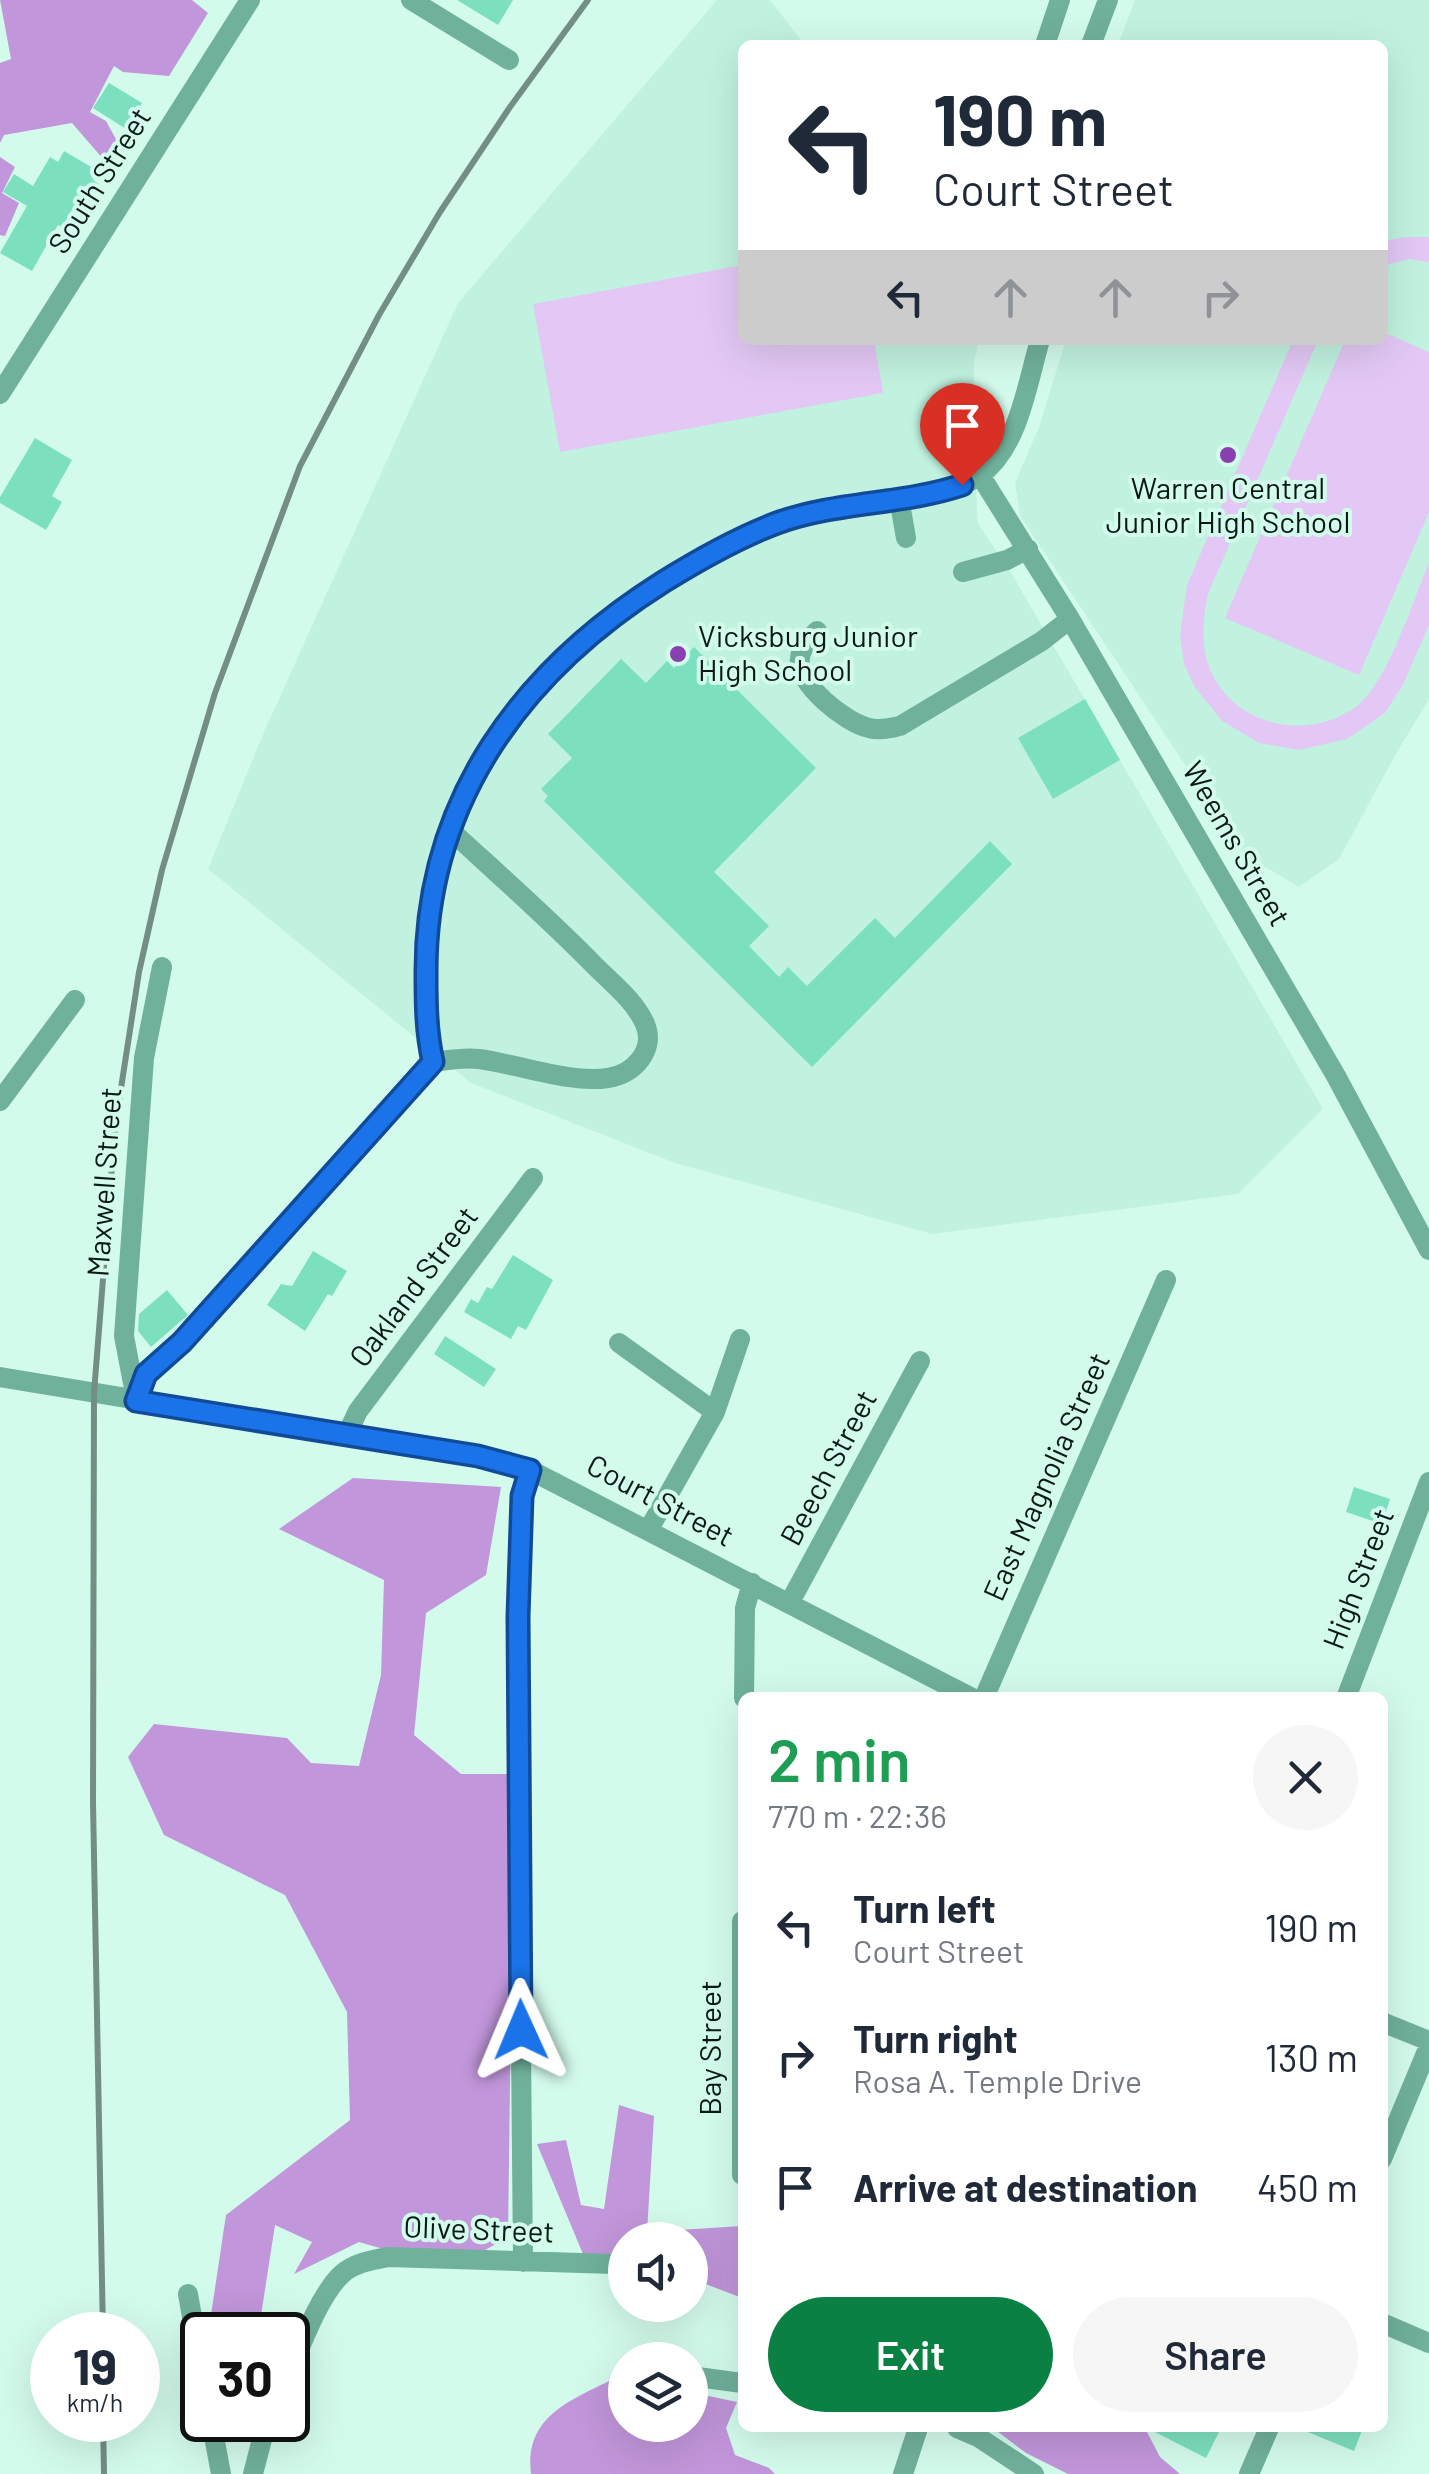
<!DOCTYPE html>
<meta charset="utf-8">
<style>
:root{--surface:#fff;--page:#f6f6f7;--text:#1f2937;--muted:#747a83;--accent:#0b8043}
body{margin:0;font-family:Barlow,sans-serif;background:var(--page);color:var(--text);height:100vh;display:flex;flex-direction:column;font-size:38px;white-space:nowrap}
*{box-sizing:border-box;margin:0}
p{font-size:32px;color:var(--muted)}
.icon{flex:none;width:55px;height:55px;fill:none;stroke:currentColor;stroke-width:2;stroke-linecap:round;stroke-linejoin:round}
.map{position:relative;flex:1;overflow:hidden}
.panel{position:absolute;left:738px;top:1692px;width:650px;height:740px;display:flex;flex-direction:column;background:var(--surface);border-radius:15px;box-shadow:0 10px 40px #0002}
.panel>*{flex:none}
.top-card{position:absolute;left:738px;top:40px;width:650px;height:305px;border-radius:15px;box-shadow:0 10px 40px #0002;background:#fff;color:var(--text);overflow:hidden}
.buttons{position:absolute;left:608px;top:2222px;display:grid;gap:20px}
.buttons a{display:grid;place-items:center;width:100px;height:100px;border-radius:50%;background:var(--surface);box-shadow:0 10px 40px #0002;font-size:50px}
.speed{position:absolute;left:30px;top:2312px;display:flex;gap:20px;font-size:50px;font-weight:700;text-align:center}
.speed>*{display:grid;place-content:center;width:130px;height:130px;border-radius:50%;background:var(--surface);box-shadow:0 10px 40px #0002;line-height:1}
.speed small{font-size:25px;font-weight:400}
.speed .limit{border:5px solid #111;border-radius:15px;background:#fff;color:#111}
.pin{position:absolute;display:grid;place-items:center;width:85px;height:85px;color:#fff;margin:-102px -42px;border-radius:50% 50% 50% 0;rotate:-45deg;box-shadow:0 0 10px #0007}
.pin .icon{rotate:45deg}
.me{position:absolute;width:110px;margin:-55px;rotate:359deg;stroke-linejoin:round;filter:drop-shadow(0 0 8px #0008)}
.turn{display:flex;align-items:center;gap:35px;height:210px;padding:0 30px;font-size:45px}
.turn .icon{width:130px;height:130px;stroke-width:2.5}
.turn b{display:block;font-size:70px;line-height:85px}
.lanes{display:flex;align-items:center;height:95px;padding:0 30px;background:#0003;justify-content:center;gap:50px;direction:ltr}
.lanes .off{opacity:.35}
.round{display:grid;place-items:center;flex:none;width:105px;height:105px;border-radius:52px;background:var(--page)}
.head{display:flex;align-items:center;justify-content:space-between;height:170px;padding:0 30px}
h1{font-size:60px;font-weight:600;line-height:75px;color:#1e9e55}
.button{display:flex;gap:20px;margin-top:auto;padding:20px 30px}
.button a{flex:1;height:115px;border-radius:60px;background:var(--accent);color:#fff;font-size:40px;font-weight:600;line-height:115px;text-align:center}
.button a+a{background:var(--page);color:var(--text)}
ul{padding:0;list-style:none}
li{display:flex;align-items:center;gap:30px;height:130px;padding:0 30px}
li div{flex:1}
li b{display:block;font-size:38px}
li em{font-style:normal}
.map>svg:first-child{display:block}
</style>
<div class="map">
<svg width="1429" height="2474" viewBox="0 0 1429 2474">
<rect width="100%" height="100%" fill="#d3fbec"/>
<!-- built -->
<path fill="#c1f2e0" d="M717,0h53l35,45h-63v295h237l-5,22 -1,84 5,77 35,53 310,533 -85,85 -306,40 -257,-71 -204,-80 -263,-214 56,-137 194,-429z
M1135,0h294v699l-36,60 -54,100 -40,28 -54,-32 -225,-339 -5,-33 24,-56 27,-87h316v-295h-264z"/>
<!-- green -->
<path fill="#e3c8f5" d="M1406,237h23v25l-20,-3 -26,7v-25z
M742,265v75h132l9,53 -323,59 -27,-148z
M1383,332l46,20v160l-70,163 -134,-57 120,-278h37z
M1293,340h25l-110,254c-5,25 -8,51 2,75 24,58 100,74 148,36 30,-24 55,-105 71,-142v62l-26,60 -18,28 -38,26 -48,11 -40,-7 -37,-22 -28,-35 -10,-22 -4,-29 7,-50z"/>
<!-- forest -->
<path fill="#c196da" d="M0,0h192l16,13 -39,63 -46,-4 -9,-6 -24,46 16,9 11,20 -13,19 -32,-37 -68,12 -4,8v-80l11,-4z
M0,157l15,10 -13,26 17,10 -14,33 -5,-1z
M353,1478l148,9 -15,88 -60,38 -12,122 47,39h53l-6,463 -35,20 -45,5 -69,-20 -65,32 18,-32 -37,-17 -17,110h-50l18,-120 124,-95 -3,-108 -62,-117 -121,-60 -36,-78 26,-33 133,14 24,25 48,3 22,-91 3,-95 -105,-51z
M619,2105l35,11 -7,116 95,-6v72l-52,-20v-38h-65v24l-42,-10 -46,-110 29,-4 15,65 23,4z
M617,2377l8,1v47h65v-33l47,10 -11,26 9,27 34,13 6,6h-244c-7,-59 41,-74 86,-97z
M993,2428h152l15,29 20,17h-112l-42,-21z"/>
<!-- building -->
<path fill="#7ce0bf" d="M457,0h56l-15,25z
M109,83l33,20 -16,26 -33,-21z
M64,151l34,20 -5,9 6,4 -8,15 -7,-4 -5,3 -17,29 -4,-2 -26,46 -32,-18 27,-47 -24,-14 11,-18 19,12 17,-29 8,5z
M35,438l37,22 -20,36 10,6 -16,28 -46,-27v-6z
M694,647l122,121 -102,104 55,54 -20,20 30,31 9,-10 19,19 68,-68 20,20 95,-97 22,23 -200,203 -268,-266 4,-5 -7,-7 31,-31 -24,-24 73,-75 25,24 21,-22 7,7z
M1085,699l35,61 -67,39 -35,-61z
M313,1251l34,20 -15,25 -4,-2 -23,37 -38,-26 14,-21 11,2z
M513,1255l40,25 -27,50 -8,-4 -7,13 -47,-27 7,-13 7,4 9,-16 5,2z
M167,1290l21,25 -37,32 -13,-16 1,-17z
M445,1336l51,33 -12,18 -50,-33z
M1354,1487l36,12 -8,25 -36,-12z
M1147,2428h74l-15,30z
M1298,2428h65l-9,23z"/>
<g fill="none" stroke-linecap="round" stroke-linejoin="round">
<!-- minor -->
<path stroke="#70b19b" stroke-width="20" d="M411,0l98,60
M1045,45l15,-45
M1091,45l17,-45
M0,394l250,-394
M980,475l90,144 266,457 93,174
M899,498l7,40
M963,572l44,-12 21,-11
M817,631c-7,8 -16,16 -17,27 -4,26 46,65 69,70 11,3 21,0 31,-2l142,-85 28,-22
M433,1062c15,-2 31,-5 46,-3 39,5 91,25 129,19 26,-4 48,-28 37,-54 -10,-23 -33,-41 -50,-58 -47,-48 -97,-92 -146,-137
M0,1101l75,-101
M619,1343l96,69
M0,1377l478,79 52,14 442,228
M136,1399l-12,-63 20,-278 18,-91
M137,1401l9,-27 36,-32 251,-280c-7,-31 -6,-60 -7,-90 0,-176 99,-303 242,-393 36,-22 74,-44 114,-58 19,-6 39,-12 59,-15 45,-8 100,-3 139,-31 39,-28 47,-91 60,-135
M347,1434l11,-23 175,-233
M649,1529l66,-117 25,-73
M790,1602l130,-241
M744,1698l1,-90 7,-25
M984,1698l182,-418
M1346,1698l83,-216
M742,1921v254
M1382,2022l47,19
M1382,2159l47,-113
M523,2262l-6,-645 5,-121 8,-26
M188,2294l14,80
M1382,2323l47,20
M288,2376c12,-28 31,-81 54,-102 12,-11 30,-14 46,-17l226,7
M690,2376l52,7
M211,2420l10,54
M957,2428l21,9 56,37
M253,2474l14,-54
M903,2474l15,-46
M1249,2474l20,-46"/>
<!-- rail -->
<path stroke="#738f85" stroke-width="6" d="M103,2335l-10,-533 1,-409 21,-266 24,-155 23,-102 53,-177 85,-227 79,-151 61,-103 70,-105 78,-107
M103,2420l1,54"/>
</g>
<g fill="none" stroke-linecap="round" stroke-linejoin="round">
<defs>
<path id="route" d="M521,2030l-3,-413 4,-121 8,-26 -52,-14 -342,-55 10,-27 36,-32 251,-280c-7,-31 -7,-60 -7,-91 0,-171 96,-300 237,-389 37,-23 74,-44 114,-59 61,-22 125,-18 185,-38"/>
</defs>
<!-- route casing -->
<use href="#route" stroke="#114b97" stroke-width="25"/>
<!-- route -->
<use href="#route" stroke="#1a73e8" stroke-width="18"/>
</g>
<!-- markers -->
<g fill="#8a3fb0" stroke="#d3fbec" stroke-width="4">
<circle cx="1228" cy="455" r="10"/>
<circle cx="678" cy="654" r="10"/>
</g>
<g text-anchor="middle" stroke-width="8" stroke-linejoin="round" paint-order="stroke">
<!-- street labels -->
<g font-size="30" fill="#0b1a15" stroke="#d3fbec">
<text transform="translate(100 181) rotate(-58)" y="10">South Street</text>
<text transform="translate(1236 844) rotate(60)" y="10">Weems Street</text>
<text transform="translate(105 1182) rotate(-86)" y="10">Maxwell Street</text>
<text transform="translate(414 1287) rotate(-53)" y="10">Oakland Street</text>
<text transform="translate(829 1468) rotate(-62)" y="10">Beech Street</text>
<text transform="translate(1047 1477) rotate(-66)" y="10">East Magnolia Street</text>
<text transform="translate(660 1501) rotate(28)" y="10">Court Street</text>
<text transform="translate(1359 1579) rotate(-69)" y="10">High Street</text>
<text transform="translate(711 2048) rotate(-90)" y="10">Bay Street</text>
<text transform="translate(479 2230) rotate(2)" y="10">Olive Street</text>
</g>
<!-- poi labels -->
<g font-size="30" fill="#0b1a15" stroke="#d3fbec">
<text x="1228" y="499">Warren Central<tspan x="1228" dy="34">Junior High School</tspan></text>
<text x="698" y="647" text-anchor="start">Vicksburg Junior<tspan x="698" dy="34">High School</tspan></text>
</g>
</g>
</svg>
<div class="buttons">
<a><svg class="icon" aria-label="sound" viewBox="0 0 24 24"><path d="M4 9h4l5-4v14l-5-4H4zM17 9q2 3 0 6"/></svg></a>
<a><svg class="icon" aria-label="layers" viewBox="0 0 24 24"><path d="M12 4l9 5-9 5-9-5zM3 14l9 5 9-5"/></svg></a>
</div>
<div class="speed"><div>19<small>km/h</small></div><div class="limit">30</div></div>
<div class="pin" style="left:962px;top:485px;background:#d93025"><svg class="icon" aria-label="arrive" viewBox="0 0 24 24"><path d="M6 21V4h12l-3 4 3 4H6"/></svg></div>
<svg class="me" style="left:521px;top:2030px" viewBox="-20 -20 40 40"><path d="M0-17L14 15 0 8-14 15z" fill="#1a73e8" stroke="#fff" stroke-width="4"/></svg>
<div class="top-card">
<div class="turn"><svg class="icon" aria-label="left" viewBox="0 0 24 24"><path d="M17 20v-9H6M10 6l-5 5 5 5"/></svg><div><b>190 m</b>Court Street</div></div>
<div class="lanes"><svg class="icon" aria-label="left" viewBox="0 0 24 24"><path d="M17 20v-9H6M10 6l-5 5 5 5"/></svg><svg class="icon off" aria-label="ahead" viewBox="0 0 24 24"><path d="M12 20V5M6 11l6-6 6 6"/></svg><svg class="icon off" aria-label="ahead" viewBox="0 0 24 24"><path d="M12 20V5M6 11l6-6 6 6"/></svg><svg class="icon off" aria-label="right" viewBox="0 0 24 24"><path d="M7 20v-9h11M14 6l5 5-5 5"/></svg></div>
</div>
<section class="panel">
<div class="head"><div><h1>2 min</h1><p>770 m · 22:36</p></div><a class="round"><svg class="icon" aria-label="close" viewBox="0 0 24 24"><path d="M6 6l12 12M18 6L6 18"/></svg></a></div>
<ul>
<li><svg class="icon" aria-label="left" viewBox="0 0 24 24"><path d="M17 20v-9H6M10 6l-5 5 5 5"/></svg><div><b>Turn left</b><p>Court Street</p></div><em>190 m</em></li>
<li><svg class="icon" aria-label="right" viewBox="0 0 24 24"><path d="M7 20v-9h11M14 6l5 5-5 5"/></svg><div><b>Turn right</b><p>Rosa A. Temple Drive</p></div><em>130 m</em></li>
<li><svg class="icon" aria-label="arrive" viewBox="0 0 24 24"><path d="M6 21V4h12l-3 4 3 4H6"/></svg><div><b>Arrive at destination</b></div><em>450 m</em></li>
</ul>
<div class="button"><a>Exit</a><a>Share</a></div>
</section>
</div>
